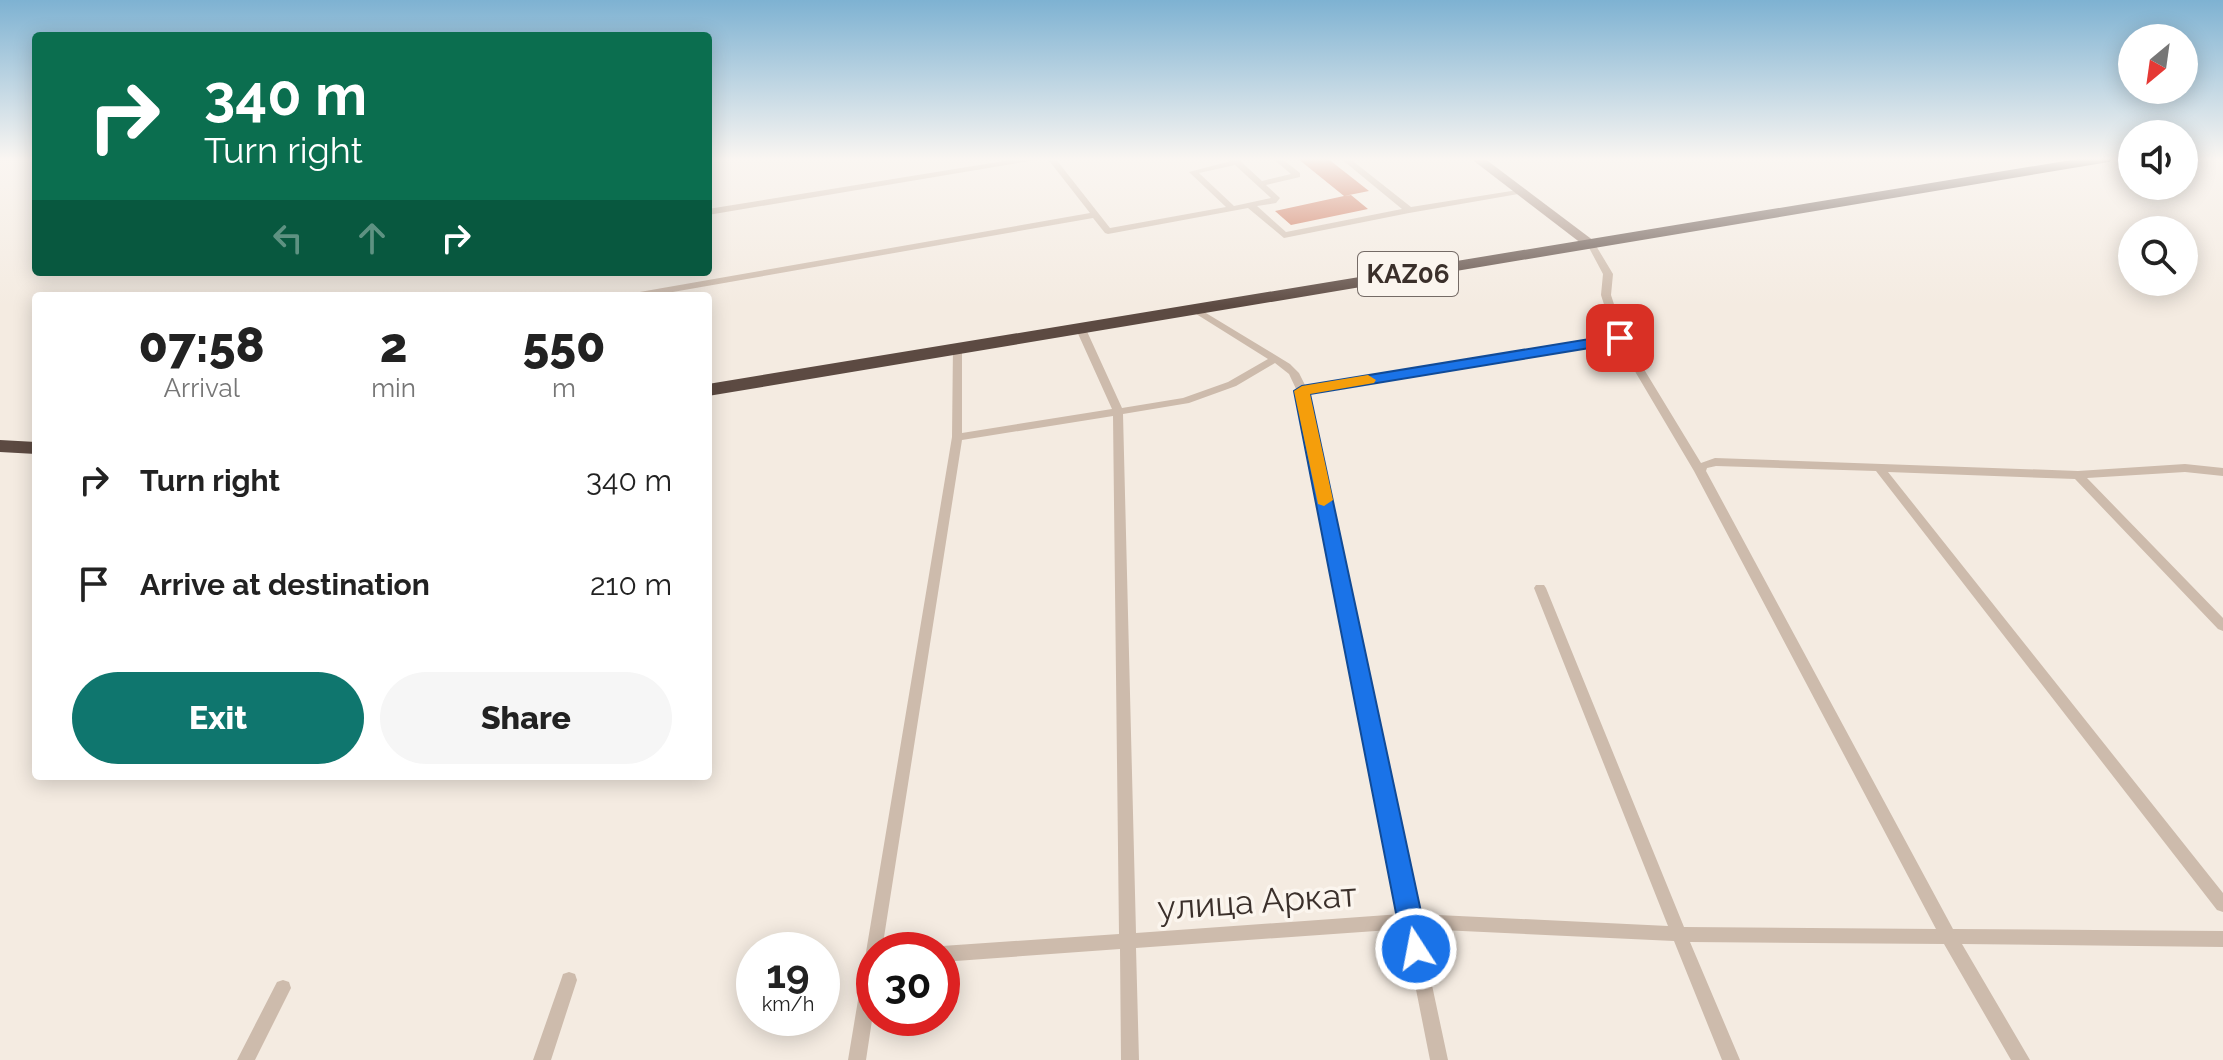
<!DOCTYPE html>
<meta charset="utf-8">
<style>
:root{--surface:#fff;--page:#f6f6f6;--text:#222;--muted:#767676;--accent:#0f766e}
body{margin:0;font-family:Raleway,sans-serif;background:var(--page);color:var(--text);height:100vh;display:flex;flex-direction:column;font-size:30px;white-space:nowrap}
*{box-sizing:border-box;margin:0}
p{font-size:26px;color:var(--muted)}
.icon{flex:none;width:44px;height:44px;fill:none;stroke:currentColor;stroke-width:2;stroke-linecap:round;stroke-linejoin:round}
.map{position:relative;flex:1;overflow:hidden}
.side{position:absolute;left:32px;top:292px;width:680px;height:488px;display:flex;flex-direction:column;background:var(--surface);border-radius:8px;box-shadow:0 4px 20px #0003}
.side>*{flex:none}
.top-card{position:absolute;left:32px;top:32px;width:680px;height:244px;border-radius:8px;box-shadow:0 4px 20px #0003;background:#0b6e4f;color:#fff;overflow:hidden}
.needle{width:52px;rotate:209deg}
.controls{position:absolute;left:2118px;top:24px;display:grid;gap:16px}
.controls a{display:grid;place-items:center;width:80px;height:80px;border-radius:50%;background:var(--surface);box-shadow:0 4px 20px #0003;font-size:40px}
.speed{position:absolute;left:736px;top:932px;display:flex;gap:16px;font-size:40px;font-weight:700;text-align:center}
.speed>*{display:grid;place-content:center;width:104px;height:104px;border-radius:50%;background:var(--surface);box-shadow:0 4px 20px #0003;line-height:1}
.speed small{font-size:20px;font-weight:400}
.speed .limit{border:12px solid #d22;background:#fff;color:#111}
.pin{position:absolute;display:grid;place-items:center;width:68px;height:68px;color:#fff;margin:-34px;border-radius:16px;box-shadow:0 4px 12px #0006}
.me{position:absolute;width:88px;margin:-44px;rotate:349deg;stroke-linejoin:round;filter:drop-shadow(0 0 6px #0008)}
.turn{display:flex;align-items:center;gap:28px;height:168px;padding:0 40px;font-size:36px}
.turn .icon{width:104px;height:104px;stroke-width:2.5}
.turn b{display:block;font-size:56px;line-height:68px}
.lanes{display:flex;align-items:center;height:76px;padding:0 40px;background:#0003;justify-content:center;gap:40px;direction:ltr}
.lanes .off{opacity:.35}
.eta{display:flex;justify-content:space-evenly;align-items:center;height:136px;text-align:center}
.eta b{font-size:48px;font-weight:800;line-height:56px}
.cta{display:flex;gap:16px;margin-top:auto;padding:16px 40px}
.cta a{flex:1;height:92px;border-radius:48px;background:var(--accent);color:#fff;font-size:32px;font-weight:800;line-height:92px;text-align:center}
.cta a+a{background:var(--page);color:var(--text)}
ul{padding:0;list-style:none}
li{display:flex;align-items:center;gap:24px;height:104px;padding:0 40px}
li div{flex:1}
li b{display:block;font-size:30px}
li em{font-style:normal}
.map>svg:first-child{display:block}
</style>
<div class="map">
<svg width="2223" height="1060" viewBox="0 0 2223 1060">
<rect width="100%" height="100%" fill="#f4ebe1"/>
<!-- building -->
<path fill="#c8694b" d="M1297,158h30l42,33 -25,5 7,-1 17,14 -77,16 -16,-14 69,-15z"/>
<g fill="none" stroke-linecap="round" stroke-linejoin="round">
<!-- street -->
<path fill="#cdbbac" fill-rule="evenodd" d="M0,158h36v2l-36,1z
M1022,158h18l-4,2 -328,55v-6z
M1047,158h8l55,70 116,-21 -37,-35 42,-11 -3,-3h9l25,23 29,-7 -19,-16h9l19,15v4l-34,8 14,13 -4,5 -19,3 29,26 116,-23 -62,-51h9l62,49 113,-18 4,2 -4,2 -115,20 -125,25 -36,-30 -140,26 -3,-1 -12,-15 -443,78h-21l5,-3 456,-80zM1235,165l36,33 -37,8 -35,-33z
M1591,241l4,3 18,30 -2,21 14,43 76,125 14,-5 363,13 107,-7 38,4v8l-38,-4 -98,6 136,140v13l-5,-2 -143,-150 -187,-7 335,421v19l-6,-2 -341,-439 -160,-5 -9,2 -1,3 247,458 270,2v16l-261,-3 68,116h-19l-67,-116 -254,-2 50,118h-18l-48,-119 -254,-12 28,131h-18l-26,-131 -268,19 3,112h-18l-1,-111 -178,13v-12h-7l7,-4 177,-12 -6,-518 -151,24 -80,510h-8v57l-8,53h-18l104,-623 1,-91 4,-1 5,3v85l150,-24 -37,-82 5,-3 5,3 37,81 61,-10 45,-16 40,-23 -75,-47 -2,-2 5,-3 94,57 9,9 7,14 308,-51 -13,-41 2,-21 -16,-30zM1617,341l77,130 242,458 -252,-2 -138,-339 -2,-3h-8l-2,3 134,338 -251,-12 -109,-521zM1275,363l14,11 8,17 104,523 -265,19 -13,-519 66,-11 47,-17z
M569,972l6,2 2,6 -26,80h-18l28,-80 2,-6z
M283,980l6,2 2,6 -36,72h-18l40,-78z"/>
<!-- secondary -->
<path fill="#a18a7d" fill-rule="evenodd" d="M1470,158h14l114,86 -2,3h-10z"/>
<!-- highway -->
<path fill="#5c4a42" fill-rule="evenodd" d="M2083,158h33l-7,4 -1401,234v-12z
M0,440l36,2v12l-36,-2z"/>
</g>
<!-- sky -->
<linearGradient id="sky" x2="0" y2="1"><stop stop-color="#7eb2d2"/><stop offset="0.52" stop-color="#faf6f2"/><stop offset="1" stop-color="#faf6f2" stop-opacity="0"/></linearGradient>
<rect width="2223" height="306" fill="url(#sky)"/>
<!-- route -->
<path fill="#1a73e8" stroke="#114b97" stroke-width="2" d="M1620,334l8,4 -2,4 -316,52 119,555 -4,8 -9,3 -9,-3 -4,-8 -109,-558 8,-5z"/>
<!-- slow -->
<path fill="#f59e0b" d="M1368,375l8,5 -2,3 -64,11 23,106 -9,6 -6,-2 -24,-113 8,-5z"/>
<g text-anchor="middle" stroke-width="7" stroke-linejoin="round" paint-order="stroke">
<!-- shield labels -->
<rect fill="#fbf5ee" stroke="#756b66" stroke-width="2" x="1358" y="252" width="100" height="44" rx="6"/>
<g font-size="26" font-weight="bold" fill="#3b302b">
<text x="1408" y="283">KАZ06</text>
</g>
<!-- near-street labels -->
<g font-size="34" fill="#3b302b" stroke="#fbf5ee">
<text transform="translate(1257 901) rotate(-4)" y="12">улица Аркат</text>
</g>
</g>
</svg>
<div class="controls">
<a><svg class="needle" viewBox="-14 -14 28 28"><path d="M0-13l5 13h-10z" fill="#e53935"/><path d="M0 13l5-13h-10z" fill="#767676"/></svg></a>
<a><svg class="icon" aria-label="sound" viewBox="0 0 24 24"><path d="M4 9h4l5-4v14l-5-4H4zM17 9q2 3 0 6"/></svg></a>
<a><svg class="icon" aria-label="search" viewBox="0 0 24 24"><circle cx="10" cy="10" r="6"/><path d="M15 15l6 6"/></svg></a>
</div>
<div class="speed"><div>19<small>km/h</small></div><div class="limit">30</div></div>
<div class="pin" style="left:1620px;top:338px;background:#d93025"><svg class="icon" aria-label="arrive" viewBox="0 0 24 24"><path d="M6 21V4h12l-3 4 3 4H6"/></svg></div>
<svg class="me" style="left:1416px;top:949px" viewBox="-20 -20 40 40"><circle r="17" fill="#1a73e8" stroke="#fff" stroke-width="3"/><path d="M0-11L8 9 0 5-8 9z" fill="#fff"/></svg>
<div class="top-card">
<div class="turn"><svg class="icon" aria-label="right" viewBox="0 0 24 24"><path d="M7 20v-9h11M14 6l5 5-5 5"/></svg><div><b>340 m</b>Turn right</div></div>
<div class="lanes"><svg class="icon off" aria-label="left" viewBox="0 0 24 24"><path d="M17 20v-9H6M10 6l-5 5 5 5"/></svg><svg class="icon off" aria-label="ahead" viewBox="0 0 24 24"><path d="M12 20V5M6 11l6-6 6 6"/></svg><svg class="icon" aria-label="right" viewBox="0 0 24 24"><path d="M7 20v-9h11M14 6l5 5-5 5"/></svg></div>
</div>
<section class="side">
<div class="eta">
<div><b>07:58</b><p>Arrival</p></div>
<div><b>2</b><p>min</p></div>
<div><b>550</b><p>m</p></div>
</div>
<ul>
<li><svg class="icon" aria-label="right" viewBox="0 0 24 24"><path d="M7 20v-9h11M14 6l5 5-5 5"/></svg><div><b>Turn right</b></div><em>340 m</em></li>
<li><svg class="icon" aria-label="arrive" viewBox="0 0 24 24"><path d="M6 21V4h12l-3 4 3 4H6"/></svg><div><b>Arrive at destination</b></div><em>210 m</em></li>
</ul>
<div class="cta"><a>Exit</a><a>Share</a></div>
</section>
</div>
